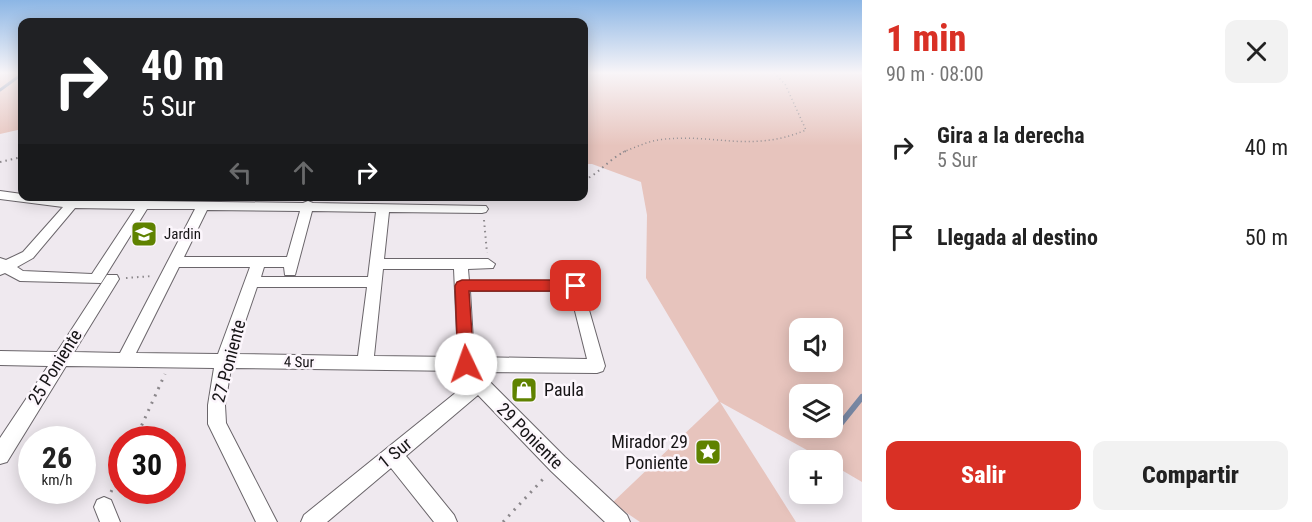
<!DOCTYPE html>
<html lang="es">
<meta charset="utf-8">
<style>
:root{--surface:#fff;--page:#f2f2f2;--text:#222;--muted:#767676;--accent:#d93025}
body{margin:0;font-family:"Roboto Condensed",sans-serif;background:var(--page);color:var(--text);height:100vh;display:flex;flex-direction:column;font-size:22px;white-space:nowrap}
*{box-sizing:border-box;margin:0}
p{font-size:20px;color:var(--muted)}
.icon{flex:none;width:33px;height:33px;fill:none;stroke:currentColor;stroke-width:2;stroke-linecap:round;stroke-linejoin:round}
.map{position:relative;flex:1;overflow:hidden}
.sheet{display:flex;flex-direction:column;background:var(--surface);width:450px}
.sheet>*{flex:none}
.banner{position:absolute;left:18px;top:18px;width:570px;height:183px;border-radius:12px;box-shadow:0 3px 15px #0003;background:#202124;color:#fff;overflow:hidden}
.controls{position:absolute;left:789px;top:318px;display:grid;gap:12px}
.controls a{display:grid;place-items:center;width:54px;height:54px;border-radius:12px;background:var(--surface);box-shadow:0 3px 15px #0003;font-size:30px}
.speed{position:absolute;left:18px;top:426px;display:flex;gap:12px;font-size:30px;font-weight:700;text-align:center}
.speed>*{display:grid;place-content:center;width:78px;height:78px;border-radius:50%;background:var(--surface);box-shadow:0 3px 15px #0003;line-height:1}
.speed small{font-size:15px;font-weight:400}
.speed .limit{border:9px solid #d22;background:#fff;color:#111}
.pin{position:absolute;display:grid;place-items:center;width:51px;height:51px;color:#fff;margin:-26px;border-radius:12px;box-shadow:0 3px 9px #0006}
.me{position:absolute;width:66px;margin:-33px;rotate:357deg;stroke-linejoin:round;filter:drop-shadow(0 0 4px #0008)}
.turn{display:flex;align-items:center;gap:21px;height:126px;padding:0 24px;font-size:27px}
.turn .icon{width:78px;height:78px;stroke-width:2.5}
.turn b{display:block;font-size:42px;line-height:51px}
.lanes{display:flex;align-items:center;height:57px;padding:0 24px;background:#0003;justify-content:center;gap:30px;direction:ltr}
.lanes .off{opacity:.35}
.round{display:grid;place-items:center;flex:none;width:63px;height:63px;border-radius:12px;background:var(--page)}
.headline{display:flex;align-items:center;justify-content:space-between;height:102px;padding:0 24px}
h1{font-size:36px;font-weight:800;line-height:45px;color:var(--accent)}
.button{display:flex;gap:12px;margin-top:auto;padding:12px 24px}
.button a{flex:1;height:69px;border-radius:12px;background:var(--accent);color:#fff;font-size:24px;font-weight:800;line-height:69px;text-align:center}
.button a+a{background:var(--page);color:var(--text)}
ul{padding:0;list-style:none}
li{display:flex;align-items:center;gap:18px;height:90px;padding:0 24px}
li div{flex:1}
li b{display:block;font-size:22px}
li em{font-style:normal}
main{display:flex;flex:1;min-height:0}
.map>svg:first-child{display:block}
</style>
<main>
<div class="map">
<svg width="862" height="522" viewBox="0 0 862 522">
<rect width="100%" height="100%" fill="#efe9ef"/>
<!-- green -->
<path fill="#e7c4bd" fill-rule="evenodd" d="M0,73h22v56l-22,5z
M584,73h278v409l-29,-17 -1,-5h-7l-105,-58 76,120h-156l-28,-19 107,-102 -73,-123 1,-63 -6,-33 -49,-18h-8zM800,328h32v34h-32zM800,394h32v34h-32z
M51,197h409v4l-387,-1z"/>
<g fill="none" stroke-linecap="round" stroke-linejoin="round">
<!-- stream-far1 -->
<path stroke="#7887a3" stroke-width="3" d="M0,90l22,-16"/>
<!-- stream -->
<path stroke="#7887a3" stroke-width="6" d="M838,427l24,-30"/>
<defs>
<path id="minor" d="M0,191l22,3v2l50,4 231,3 5,-2 5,2 173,3 2,3 -2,3 -4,1 -93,-1 -5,47h104l7,5 -2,4 -25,1 1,12 112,1 24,84 -2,5 -6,2 -117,-1 85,85 62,58 3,7h-25l-54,-51 -73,-76 -72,61 48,59 3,7h-23l-43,-54 -64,54h-26l3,-7 165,-133 -7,-11 -231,-3 -6,37 1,18 51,99h-21l-48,-98v-19l6,-37 -148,-2 -59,96 -7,2v-26l48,-72 -48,-1v-14l57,1 50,-77h10l2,4 -45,73 46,1 75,-144h-48l-46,74 -81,-2 -15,-8 -5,2v-17l6,2 17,-8 40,-45 -63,-8zM75,208l60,1 -43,65 -69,-3 -6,-4 16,-9zM207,210l93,1 -13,46h-103zM312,211l64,1 -8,65h-107l3,-10h20l1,8h10zM179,267h71l-32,87 -82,-1zM383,269h71l4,88 -84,-1zM257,287h110l-9,69 -124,-2zM470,291h100l17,68 -113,-2z
M104,497l7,3 9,22h-20l-6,-15 3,-7z"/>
</defs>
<!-- minor casing -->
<use href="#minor" stroke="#6a656a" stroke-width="2"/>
<!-- path-far2 -->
<path stroke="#8c888c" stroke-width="1.5" stroke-dasharray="1 3" stroke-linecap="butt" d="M623,152c11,-4 23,-10 35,-12 55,-8 90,14 148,-10l-21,-46 -11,-11"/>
<!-- path-far1 -->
<path stroke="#8c888c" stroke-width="2" stroke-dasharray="1.5 4" stroke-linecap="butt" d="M0,162l22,-5
M584,180c16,-7 26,-22 42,-29
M484,220l3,33
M126,278l27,-2"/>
<!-- path -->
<path stroke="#8c888c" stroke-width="3" stroke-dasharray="2 6" stroke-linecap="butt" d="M135,440l30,-66
M111,492l11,-23
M503,522l42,-45"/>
<!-- minor -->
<use href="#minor" fill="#fff" fill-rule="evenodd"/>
</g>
<!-- sky -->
<linearGradient id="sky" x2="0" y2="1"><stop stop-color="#8cb6e5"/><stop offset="0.5" stop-color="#f8f5f8"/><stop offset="1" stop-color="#f8f5f8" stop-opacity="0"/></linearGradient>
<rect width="862" height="146" fill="url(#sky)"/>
<!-- route -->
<path fill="#d93025" stroke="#8d1f18" stroke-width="1.5" d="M462,280h114l5,2 2,4 -2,3 -5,2h-107l5,73 -2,5 -6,3 -6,-3 -2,-5 -3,-78 2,-4z"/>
<!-- icons -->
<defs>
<symbol id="school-square" viewBox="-11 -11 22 22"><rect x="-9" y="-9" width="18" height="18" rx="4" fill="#5f8200" stroke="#fcf6fc"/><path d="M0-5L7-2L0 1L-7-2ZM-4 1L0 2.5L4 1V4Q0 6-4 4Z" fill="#fff"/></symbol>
<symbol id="shop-square" viewBox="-11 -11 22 22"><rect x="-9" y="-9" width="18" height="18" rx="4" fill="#5f8200" stroke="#fcf6fc"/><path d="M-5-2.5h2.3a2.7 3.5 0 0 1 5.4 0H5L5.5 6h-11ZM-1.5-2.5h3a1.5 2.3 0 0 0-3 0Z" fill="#fff"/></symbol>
<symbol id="sight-square" viewBox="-11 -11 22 22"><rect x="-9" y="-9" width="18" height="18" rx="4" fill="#5f8200" stroke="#fcf6fc"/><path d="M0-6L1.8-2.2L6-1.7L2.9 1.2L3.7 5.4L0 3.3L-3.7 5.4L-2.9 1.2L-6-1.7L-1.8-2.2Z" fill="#fff"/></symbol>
</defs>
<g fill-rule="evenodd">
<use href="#school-square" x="129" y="219" width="30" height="30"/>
<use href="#shop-square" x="509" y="375" width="30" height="30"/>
<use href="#sight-square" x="693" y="437" width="30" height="30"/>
</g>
<g text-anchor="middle" stroke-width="5" stroke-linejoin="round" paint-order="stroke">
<!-- poi labels -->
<g font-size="15" fill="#161416" stroke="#fcf6fc" text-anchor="start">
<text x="164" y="239">Jardin</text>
</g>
<!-- street labels -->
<g font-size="15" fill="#161416" stroke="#fcf6fc">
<text transform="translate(299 362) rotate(1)" y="5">4 Sur</text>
</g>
<!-- near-street labels -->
<g font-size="18" fill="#161416" stroke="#fcf6fc">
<text transform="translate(229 361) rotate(-75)" y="6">27 Poniente</text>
<text transform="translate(55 367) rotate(-58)" y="6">25 Poniente</text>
<text transform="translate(530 436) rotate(45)" y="6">29 Poniente</text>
<text transform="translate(395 453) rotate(-39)" y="6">1 Sur</text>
</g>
<!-- near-poi labels -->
<g font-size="18" fill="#161416" stroke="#fcf6fc" text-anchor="start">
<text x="544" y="396">Paula</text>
<text x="688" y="448" text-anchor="end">Mirador 29<tspan x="688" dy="21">Poniente</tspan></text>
</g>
</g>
</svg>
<div class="controls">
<a><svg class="icon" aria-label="sound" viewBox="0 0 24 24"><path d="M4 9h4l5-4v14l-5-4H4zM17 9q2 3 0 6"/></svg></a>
<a><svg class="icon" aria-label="layers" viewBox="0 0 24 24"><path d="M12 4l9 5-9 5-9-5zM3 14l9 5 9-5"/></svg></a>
<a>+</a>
</div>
<div class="speed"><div>26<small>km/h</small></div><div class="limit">30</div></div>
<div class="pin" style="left:576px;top:286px;background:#d93025"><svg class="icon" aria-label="arrive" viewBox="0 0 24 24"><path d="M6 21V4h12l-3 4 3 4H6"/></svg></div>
<svg class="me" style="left:466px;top:364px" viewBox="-20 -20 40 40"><circle r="19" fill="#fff"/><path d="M0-13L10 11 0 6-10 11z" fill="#d93025"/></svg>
<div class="banner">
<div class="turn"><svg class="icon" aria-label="right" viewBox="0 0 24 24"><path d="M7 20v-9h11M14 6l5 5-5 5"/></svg><div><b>40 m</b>5 Sur</div></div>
<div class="lanes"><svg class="icon off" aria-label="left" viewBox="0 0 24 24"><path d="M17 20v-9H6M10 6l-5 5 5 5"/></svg><svg class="icon off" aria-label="ahead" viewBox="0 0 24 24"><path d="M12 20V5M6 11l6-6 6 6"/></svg><svg class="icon" aria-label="right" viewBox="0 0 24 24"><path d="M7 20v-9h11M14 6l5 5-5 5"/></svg></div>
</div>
</div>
<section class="sheet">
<div class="headline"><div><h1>1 min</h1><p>90 m · 08:00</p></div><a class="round"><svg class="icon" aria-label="close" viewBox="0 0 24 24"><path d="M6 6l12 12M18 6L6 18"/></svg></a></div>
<ul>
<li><svg class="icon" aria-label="right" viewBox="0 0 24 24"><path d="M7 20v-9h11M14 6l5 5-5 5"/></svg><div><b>Gira a la derecha</b><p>5 Sur</p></div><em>40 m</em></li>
<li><svg class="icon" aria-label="arrive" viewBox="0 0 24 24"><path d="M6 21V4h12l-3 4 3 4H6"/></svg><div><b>Llegada al destino</b></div><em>50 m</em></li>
</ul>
<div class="button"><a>Salir</a><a>Compartir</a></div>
</section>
</main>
